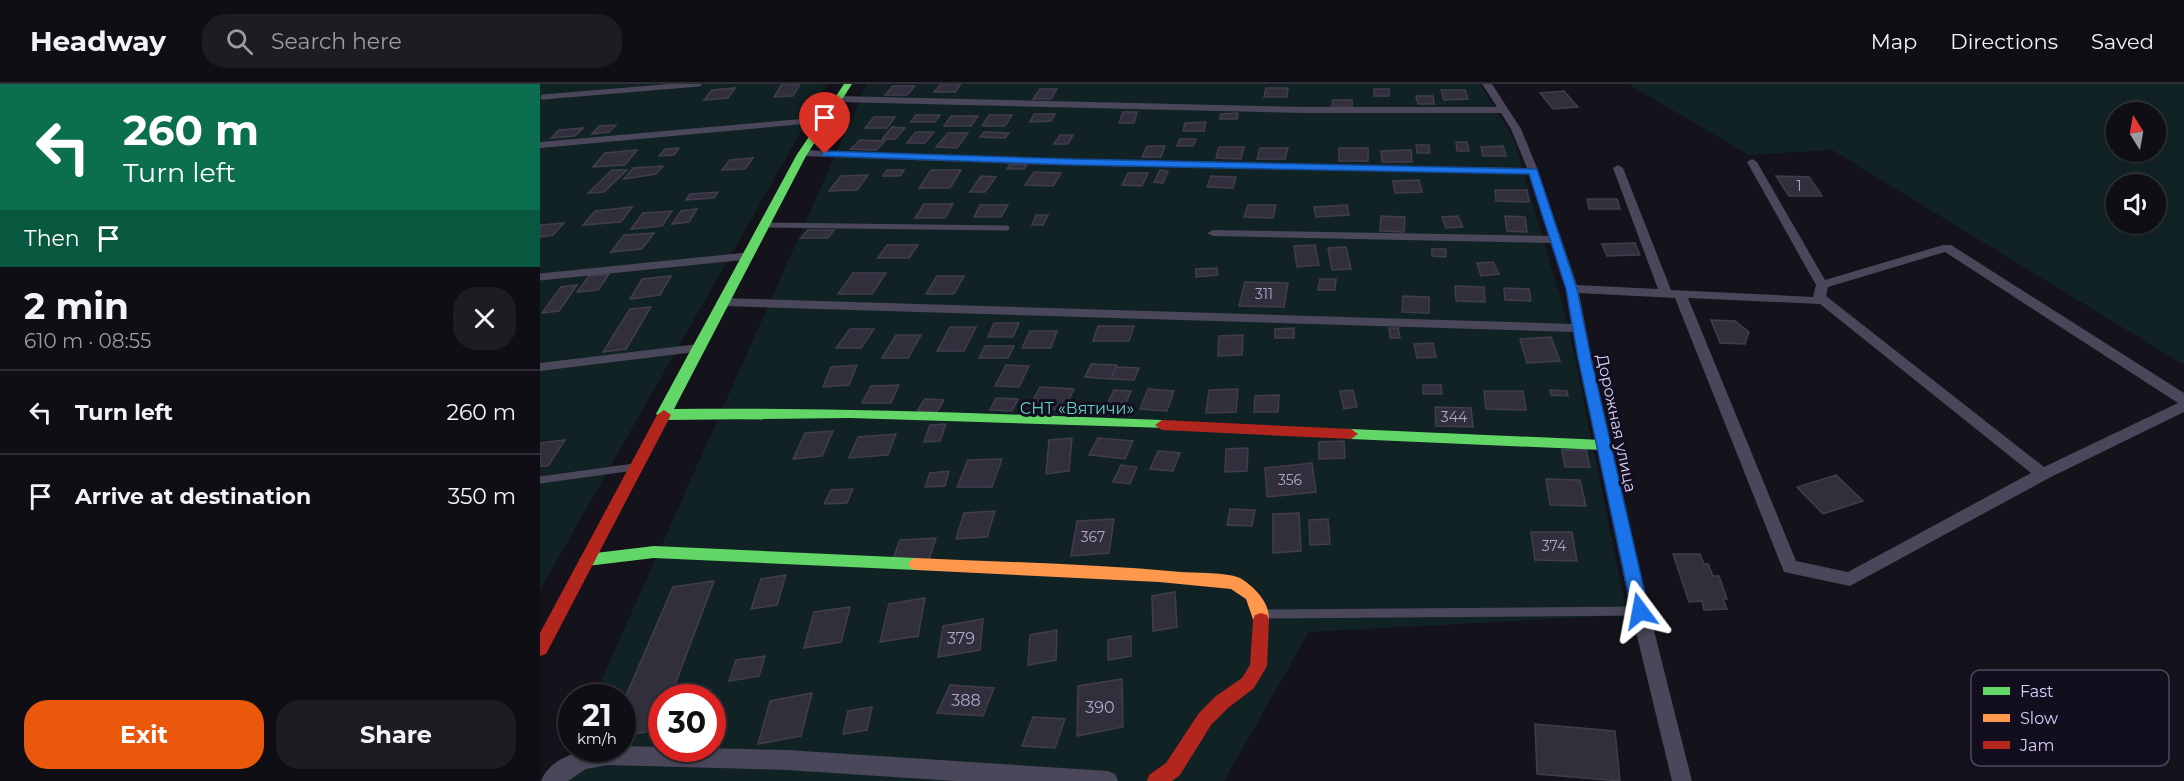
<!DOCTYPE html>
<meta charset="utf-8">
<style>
:root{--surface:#0f0e14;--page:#1d1c22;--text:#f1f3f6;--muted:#9b9ca0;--line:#2f2e34;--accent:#ea580c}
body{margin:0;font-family:Montserrat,sans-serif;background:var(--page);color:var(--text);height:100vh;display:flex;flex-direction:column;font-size:22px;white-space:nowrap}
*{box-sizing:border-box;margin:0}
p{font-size:20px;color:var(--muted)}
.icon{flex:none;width:33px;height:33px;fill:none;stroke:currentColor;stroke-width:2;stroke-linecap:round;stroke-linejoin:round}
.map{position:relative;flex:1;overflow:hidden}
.side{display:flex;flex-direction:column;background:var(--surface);width:540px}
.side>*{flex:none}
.hud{background:#0b6e4f;color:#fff;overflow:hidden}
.needle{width:39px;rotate:349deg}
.buttons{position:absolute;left:1566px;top:18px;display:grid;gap:12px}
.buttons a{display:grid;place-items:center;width:60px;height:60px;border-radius:50%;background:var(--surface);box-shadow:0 2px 4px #0004,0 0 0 2px var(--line);font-size:30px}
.speed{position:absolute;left:18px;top:600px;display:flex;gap:12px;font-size:30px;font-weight:700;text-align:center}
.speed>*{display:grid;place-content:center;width:78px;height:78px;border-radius:50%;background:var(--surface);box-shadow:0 2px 4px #0004,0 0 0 2px var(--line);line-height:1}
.speed small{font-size:15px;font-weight:400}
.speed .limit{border:9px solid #d22;background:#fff;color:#111}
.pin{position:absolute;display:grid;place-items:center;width:51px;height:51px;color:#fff;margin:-62px -26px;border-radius:50% 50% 50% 0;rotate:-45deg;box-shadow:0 0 6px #0007}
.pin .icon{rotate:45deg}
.me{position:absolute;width:66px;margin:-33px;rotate:347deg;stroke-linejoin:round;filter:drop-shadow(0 0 4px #0008)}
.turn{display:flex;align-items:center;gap:21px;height:126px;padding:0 24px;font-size:27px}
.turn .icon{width:78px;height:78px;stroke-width:2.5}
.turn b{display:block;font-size:42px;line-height:51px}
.then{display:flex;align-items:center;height:57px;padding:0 24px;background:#0003;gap:12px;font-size:22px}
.round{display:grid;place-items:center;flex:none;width:63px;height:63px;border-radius:24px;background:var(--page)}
.head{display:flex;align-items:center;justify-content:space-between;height:102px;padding:0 24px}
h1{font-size:36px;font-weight:700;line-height:45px}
.primary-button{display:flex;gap:12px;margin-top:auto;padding:12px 24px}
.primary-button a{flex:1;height:69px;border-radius:24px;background:var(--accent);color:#fff;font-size:24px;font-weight:700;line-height:69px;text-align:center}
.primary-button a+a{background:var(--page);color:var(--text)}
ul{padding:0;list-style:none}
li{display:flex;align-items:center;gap:18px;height:84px;padding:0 24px;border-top:2px solid var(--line)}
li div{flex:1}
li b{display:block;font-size:22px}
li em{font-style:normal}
header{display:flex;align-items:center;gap:36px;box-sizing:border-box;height:84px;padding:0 30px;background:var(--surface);border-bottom:2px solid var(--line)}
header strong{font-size:28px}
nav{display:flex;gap:33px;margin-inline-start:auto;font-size:21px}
.search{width:420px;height:54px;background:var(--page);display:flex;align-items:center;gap:15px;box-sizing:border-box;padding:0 21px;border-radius:24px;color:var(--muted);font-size:22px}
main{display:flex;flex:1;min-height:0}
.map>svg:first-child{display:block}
</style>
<header>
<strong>Headway</strong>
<div class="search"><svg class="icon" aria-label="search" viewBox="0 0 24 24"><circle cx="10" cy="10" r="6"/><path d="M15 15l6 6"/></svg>Search here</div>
<nav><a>Map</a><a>Directions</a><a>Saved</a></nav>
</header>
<main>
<section class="side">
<div class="hud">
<div class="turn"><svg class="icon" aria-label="left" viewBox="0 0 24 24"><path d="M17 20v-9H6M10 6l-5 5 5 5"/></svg><div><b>260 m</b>Turn left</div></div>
<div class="then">Then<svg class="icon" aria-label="arrive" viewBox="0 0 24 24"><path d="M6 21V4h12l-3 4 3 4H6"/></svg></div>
</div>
<div class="head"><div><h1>2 min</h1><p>610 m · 08:55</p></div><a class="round"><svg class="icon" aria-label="close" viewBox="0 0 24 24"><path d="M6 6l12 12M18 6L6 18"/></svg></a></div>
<ul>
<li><svg class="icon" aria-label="left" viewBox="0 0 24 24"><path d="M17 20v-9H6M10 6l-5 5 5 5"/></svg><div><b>Turn left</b></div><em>260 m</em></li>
<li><svg class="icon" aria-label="arrive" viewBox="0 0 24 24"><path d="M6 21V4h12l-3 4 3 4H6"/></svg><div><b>Arrive at destination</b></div><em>350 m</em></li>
</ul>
<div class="primary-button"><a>Exit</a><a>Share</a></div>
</section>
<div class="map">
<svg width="1644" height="697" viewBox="0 0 1644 697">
<rect width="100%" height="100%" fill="#14121a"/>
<!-- green -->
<path fill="#112225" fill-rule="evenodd" d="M2,0h286l-288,506v-505z
M327,0h613l34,55 54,185 59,291 -318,17 -85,149h-667l15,-32 50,-1v-50l-28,-1zM122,614h50v50h-50z
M1088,0h556v281l-352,-215 -83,5zM1576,28h40v40h-40zM1576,100h40v40h-40z"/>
<!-- building -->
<path fill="#322f3c" stroke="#423c4d" stroke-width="1.5" d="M242,0h18l-7,12 -19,1z
M401,0h20l-6,8h-21z
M353,2h22l-8,9h-22z
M195,4l-7,10 -24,2 8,-10z
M726,4h22l-1,9h-23z
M500,5h17l-6,10h-18z
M834,5h15v7h-15z
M901,6h24l3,9 -24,1z
M1024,7l14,16 -25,2 -13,-16z
M876,12h17l1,8h-16z
M793,16h19v7h-20z
M583,28h14l-3,11h-15z
M698,29l-1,6h-17l1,-5z
M494,30h21l-4,7 -21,1z
M376,31h24l-5,7h-24z
M449,31h23l-7,11h-23z
M411,32h27l-7,10h-27z
M334,33h21l-8,11h-22z
M666,38l-2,9h-21l2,-8z
M76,41l-7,7 -17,2 7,-8z
M352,43l13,1 -10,11h-13z
M43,44l-8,8 -24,2 8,-8z
M376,48h18l-9,11h-18z
M444,48l25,1 -4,5 -25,-1z
M408,49h20l-11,15 -21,-1z
M520,51h13l-5,9h-14z
M640,55h16l-3,7h-16z
M320,56l25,1 -9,9 -25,-1z
M916,58h11l2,9h-12z
M876,61h13l1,8h-13z
M607,62h18l-4,11h-19z
M963,62l3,10h-23l-2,-9z
M679,63h25l-3,12 -25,-1z
M139,64l-5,7 -15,1 6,-7z
M720,64h28l-3,11h-28z
M799,64h29v13h-29z
M97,66l-12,15 -32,2 12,-14z
M871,66l1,12h-30l-1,-11z
M213,74l-8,11 -23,1 8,-10z
M470,80h17l-3,5h-17z
M123,82l-7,8 -32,5 9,-11z
M72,86h15l-23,22 -16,1z
M347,86h17l-4,6h-17z
M391,86h30l-11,18h-31z
M620,86l8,1 -5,12 -9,-1z
M494,88l27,1 -8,13 -28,-1z
M588,89h20l-6,13 -20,-1z
M328,91l-11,15 -28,1 12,-15z
M441,92l15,1 -11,15h-15z
M671,92l25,1 -3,11 -26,-1z
M1236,92l33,1 13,19h-33z
M879,96l3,12 -27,1 -2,-12z
M955,106h32l2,12 -33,-1z
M178,108l-4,6 -28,2 4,-6z
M1047,115h30l3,10h-31z
M384,120h29l-8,14h-30z
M440,121h28l-7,12h-27z
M708,121h28l-3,13 -29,-1z
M807,121l2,10 -33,2 -2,-10z
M92,123l-11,15 -38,3 12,-14z
M157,125l-8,13 -17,2 9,-13z
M132,127l-10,15 -31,3 12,-16z
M496,131h12l-5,10h-11z
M841,132l24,1 -1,15 -24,-1z
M918,132l5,11 -17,1 -4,-11z
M965,132l20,1 2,15 -20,-1z
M24,139l-11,12 -13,2v-12z
M268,146h26l-6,8h-27z
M114,149l-12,16 -31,3 13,-17z
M1095,159l5,12 -33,1 -5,-12z
M347,161h31l-9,13h-31z
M775,161l4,20 -22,2 -3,-21z
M806,163l5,22 -19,1 -4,-22z
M892,165h14v8l-14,-1z
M953,178l6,12 -18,2 -4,-13z
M677,184l1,7 -22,2v-8z
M313,189h33l-14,21h-34z
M69,190l-11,16 -21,2 12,-16z
M131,192l-11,19 -30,4 12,-20z
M397,192h27l-10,18h-28z
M780,195h16l-1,11h-17z
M705,198l43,1 -4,24 -45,-1z
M37,201l-18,26 -17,2 19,-26z
M915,202l29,1 1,15 -29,-1z
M964,204l25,1 2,12 -26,-1z
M863,212l26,1v16l-27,-1z
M111,223l-25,42 -23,3 27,-43z
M1171,236l24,1 14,11 -4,12 -25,-1z
M454,239h25l-6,14h-25z
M558,242h36l-5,15h-36z
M410,243h26l-12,24h-27z
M754,244v10h-19v-9z
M849,244h9l2,10h-10z
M310,245h24l-13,19h-25z
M490,247h27l-6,17h-29z
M356,251h25l-13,23h-26z
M703,251l-1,20 -24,1 1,-20z
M1011,253l9,24 -33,2 -7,-24z
M893,259l3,14 -19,1 -3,-14z
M445,262h29l-6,12h-29z
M551,280l26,1 -6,14 -26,-2z
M317,281l-8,20 -26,2 8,-20z
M466,281l23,1 -10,21 -24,-1z
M576,283l23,1 -5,12 -23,-1z
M359,301l-8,18h-29l9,-17z
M883,301h18l1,9h-19z
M500,303l34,2 -10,21 -35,-2z
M608,305l26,2 -7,20 -27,-2z
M698,305l-2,23 -30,1 3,-23z
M574,306l17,1 -5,12 -18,-1z
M813,306l4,17 -13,2 -4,-18z
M1010,306l17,1 1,5 -17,-1z
M944,307h39l3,19 -40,-1z
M739,311l-1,17h-24l1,-16z
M456,314l22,1 -6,12 -22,-1z
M385,315l19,1 -7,12 -20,-1z
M895,323l36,1 2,19 -37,-1z
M406,340l-6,17 -16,1 6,-17z
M293,347l-11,25 -29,3 12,-26z
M356,350l-8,21 -39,3 9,-21z
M532,354l-3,33 -23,3 3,-34z
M558,354l35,3 -8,18 -36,-4z
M25,356l-17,26h-8v-23z
M804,357l1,17 -26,1v-17z
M708,364l-1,23 -22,1 1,-23z
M1022,366h24l4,17h-25z
M618,367l22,2 -7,18 -23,-2z
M462,375l-10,28h-35l11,-27z
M772,379l4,29 -49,5 -2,-29z
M581,381l16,2 -7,17 -17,-2z
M409,387l-4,15 -20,1 5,-14z
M1296,391l27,26 -40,13 -26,-27z
M1006,395l34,1 6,26 -36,-1z
M313,405l-6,14 -23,1 7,-14z
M690,425l25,1 -3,16 -25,-1z
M455,427l-8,26 -31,2 8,-26z
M759,429l2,38 -28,2v-39z
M574,435l-5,34 -38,3 6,-35z
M788,435l2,25 -20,1 -1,-25z
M991,448h41l5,29 -42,-1z
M396,454l-7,22 -37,2 8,-22z
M1133,470h27l4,10h4l5,12h6l8,23h-4l4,10 -23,1 -2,-9 -13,1z
M246,491l-9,30 -26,4 10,-30z
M174,497l-44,117h-8v20l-5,12 -35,6v-31l51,-118z
M635,508l2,35 -24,4 -1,-35z
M385,514l-7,38 -38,6 9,-38z
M310,523l-9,35 -37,6 10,-36z
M443,535l-3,31 -42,7 5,-31z
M517,546l-1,30 -28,5 2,-30z
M591,552v20l-23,4v-20z
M225,572l-6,20 -30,5 7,-21z
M582,595l1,48 -46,9 1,-50z
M410,601l44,3 -11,28 -46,-3z
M272,609l-11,43 -43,8 12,-43z
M332,623l-5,23 -24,4 5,-23z
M493,633l32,2 -10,29 -33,-2z
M995,640l80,7 5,50 -83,-7z"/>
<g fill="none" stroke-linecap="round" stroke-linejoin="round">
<!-- lane-far2 -->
<path stroke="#4a475a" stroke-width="5" d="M3,13l156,-13
M224,141l243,3"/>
<!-- lane-far1 -->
<path stroke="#4a475a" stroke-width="7" d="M0,193l207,-21
M0,396l94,-13"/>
<!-- lane -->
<path stroke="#4a475a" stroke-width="9" d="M725,530l375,-3"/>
<!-- street -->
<path fill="#4a475a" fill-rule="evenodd" d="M942,0h10l29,45 16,39 40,117 81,4 -45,-121 5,-3 5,3 48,122 142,7 3,-12 -69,-123 5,-3 5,3 68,118 118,-35h8l233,148v19l-135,66 -199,108 -66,-14 -109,-274 -96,-5c30,164 72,326 113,488h-20l-41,-170 -58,-279 -851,-26 -6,-4 6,-4 849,26 -5,-35 -15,-46 -338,-7 -6,-3 6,-3 336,6 -20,-62 -479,-9 -248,-9 -5,-3 5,-3 248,9 477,9 -16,-39 -10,-16h-195l-469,-11 -5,-3 5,-3 469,11h191zM1405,168l233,151 -134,64 -218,-171 2,-9zM1148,214l132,6 211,169 -183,99 -52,-11z
M283,33l3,1v4l-286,26v-6z
M158,260l5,1 2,3 -2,3 -163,20v-8z
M82,662l165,4 321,21 7,3 3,7h-163l-168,-11 -179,-5 -22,4 -18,12h-27c12,-30 54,-33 81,-33z"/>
<!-- fast -->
<path fill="#63d668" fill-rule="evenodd" d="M304,0h8l-46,72 -132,253c163,-2 325,5 488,11l7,5 -2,3 -317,-10 -186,2 -8,-6 140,-258z
M811,345l252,11 7,5 -7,5 -252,-11 -7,-5z
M114,462l262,12 5,2 3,4 -3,4 -5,2 -262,-12 -67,8 -5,-2 -3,-4 3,-4 5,-2z"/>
<!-- slow -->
<path fill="#ff974d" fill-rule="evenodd" d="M376,474c88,4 177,6 265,14 15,1 45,0 59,6 14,8 35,29 27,47l-6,2 -6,-2 -9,-26 -15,-10 -72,-7 -243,-12 -5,-2 -3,-4 3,-4z"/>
<!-- jam -->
<path fill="#b3261e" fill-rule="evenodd" d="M124,326l7,5 -125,239 -6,2v-23l117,-218z
M622,336l189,9 7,5 -7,5 -189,-9 -7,-5z
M721,529l6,2 2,5 -2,46 -3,5 -10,17 -26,20 -17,17 -31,50 -8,6h-25l2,-6 17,-12 33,-50 17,-17 26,-18 8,-13 3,-45 2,-5z"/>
</g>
<!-- route -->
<path fill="#1a73e8" stroke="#114b97" stroke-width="1.5" d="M285,67l248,8 464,10 40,120 14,69 58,253 -3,5 -6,2 -5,-2 -3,-5 -54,-253 -12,-69 -37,-115 -456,-9 -251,-9v-4z"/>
<g text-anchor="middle" stroke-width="6" stroke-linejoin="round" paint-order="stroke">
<!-- number labels -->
<g font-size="14" fill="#afa7cb">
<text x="1259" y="107">1</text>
<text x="724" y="215">311</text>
<text x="914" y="338">344</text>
<text x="750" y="401">356</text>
<text x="553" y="458">367</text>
<text x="1014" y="467">374</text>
</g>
<!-- park labels -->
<g font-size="16" fill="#61d4c6" stroke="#130e1e">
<text x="537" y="330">СНТ «Вятичи»</text>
</g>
<!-- street labels -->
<g font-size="16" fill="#d9cffb" stroke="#130e1e">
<text transform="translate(1077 339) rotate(78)" y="6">Дорожная улица</text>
</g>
<!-- near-number labels -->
<g font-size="16" fill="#afa7cb">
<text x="421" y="560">379</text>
<text x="426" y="622">388</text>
<text x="560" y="629">390</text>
</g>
</g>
<!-- legend -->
<rect x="1431" y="586" width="198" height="96" rx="9" fill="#130e1e" stroke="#4e4860" stroke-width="1.5"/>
<rect x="1443" y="603" width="27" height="8" fill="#63d668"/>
<rect x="1443" y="630" width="27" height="8" fill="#ff974d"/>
<rect x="1443" y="657" width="27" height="8" fill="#b3261e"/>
<g font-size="16" fill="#d9cffb">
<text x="1480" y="613">Fast</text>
<text x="1480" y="640">Slow</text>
<text x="1480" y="667">Jam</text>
</g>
</svg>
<div class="buttons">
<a><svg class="needle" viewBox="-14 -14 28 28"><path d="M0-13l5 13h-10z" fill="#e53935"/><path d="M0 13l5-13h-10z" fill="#9b9ca0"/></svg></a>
<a><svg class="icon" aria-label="sound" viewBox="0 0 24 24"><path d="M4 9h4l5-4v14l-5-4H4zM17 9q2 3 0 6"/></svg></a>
</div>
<div class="speed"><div>21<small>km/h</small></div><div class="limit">30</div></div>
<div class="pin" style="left:285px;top:70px;background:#d93025"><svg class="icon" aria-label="arrive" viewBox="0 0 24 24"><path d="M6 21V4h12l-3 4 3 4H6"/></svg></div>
<svg class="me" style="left:1100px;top:527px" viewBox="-20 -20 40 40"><path d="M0-17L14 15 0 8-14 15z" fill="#1a73e8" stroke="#fff" stroke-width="4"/></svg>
</div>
</main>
